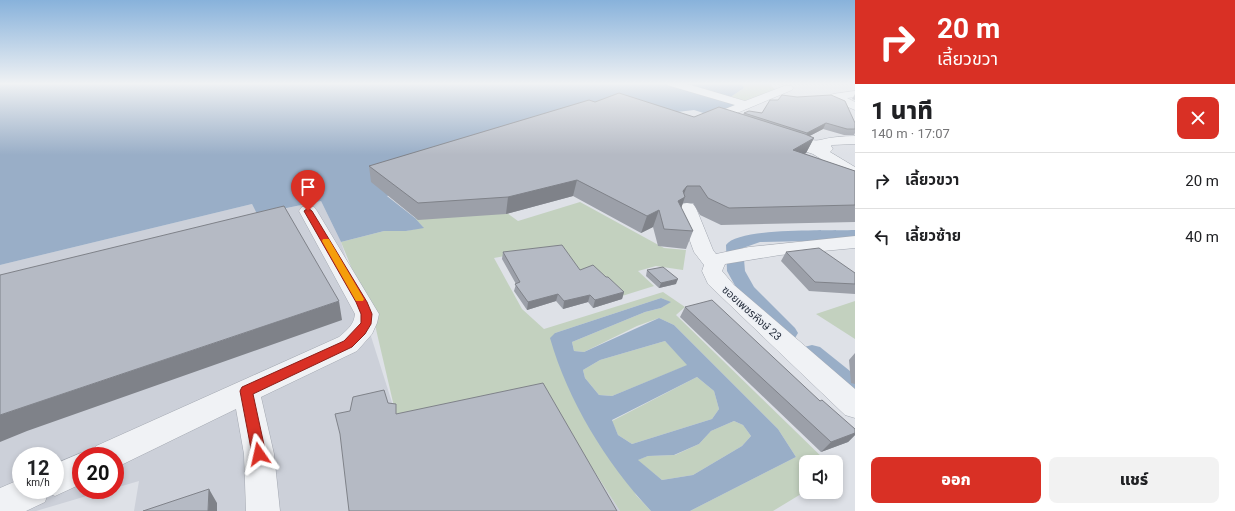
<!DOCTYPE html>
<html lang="th">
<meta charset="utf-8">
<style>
:root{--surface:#fff;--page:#f2f2f2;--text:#202124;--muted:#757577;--line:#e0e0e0;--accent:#d93025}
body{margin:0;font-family:Roboto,"Noto Sans Thai",sans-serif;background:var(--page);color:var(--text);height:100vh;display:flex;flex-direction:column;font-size:15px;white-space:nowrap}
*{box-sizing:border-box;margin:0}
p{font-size:13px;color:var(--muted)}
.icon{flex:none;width:22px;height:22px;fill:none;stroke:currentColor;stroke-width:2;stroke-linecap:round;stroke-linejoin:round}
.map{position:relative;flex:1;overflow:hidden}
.panel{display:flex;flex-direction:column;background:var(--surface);width:380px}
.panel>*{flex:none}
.top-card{background:#d93025;color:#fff;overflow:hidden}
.tools{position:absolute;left:799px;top:455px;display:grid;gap:8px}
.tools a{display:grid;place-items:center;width:44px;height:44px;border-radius:8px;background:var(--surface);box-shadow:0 2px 6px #0003;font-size:20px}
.speed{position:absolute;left:12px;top:447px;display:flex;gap:8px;font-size:20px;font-weight:700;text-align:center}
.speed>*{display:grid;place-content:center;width:52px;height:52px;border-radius:50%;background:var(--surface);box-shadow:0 2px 6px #0003;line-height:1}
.speed small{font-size:10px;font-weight:400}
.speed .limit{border:6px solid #d22;background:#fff;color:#111}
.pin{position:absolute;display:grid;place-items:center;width:34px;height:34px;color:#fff;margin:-41px -17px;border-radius:50% 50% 50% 0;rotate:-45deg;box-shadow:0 0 4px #0007}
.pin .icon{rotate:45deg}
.me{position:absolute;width:44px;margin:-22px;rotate:349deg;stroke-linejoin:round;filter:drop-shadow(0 0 3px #0008)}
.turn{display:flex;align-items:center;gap:14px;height:84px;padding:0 16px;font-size:18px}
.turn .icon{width:52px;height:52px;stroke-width:2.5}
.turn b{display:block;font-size:28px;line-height:34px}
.round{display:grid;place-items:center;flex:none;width:42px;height:42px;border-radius:8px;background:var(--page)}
.summary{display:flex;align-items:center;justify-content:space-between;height:68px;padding:0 16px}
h1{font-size:24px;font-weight:800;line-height:30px}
.cta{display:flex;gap:8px;margin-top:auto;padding:8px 16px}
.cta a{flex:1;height:46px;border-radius:8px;background:var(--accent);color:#fff;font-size:16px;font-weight:800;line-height:46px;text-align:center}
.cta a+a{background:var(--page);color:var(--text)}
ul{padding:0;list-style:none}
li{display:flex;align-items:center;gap:12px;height:56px;padding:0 16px;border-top:1px solid var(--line)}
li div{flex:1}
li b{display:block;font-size:15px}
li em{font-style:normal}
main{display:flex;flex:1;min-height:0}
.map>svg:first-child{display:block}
</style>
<main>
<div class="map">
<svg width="855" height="511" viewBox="0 0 855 511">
<rect width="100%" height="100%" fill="#dee1e7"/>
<!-- built -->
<path fill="#ccd0d9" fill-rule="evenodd" d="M321,201l20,41 55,173 144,-28 80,124h-486l5,-30 -24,7v-32h-34v34h26l-71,21h-36v-246l252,-61 5,10zM21,456h34v34h-34z"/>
<!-- green -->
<path fill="#c3d1bf" d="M741,83h27l8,7 -27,12 -20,-4 15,-10z
M580,202l84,46 22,2 -3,20 -27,-4 -18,5 16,15 -32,10 -41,-24 -24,-26 -63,12 28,51 22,20 119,-37 22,15 -9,8 151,147h-21v29l-33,20h-83l106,-54 -18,-28 -104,-104 -15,-7 -22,8 -53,26 -10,-1 -2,-9 73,-30 16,-4 9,-6 -9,-4 -106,35 81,162 15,16h-31l-80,-124 -144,28 -21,-90 -34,-83 43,-11h22l17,-4 -8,-9 92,-5 11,8z
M855,301v38l-39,-25z
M665,341l23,24 -76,31 -13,-1 -14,-17 -2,-8 17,-10z
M697,377l17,14 5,18 -7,10 -80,25 -14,-9 -6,-14z
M734,421l9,4 8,11 -9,10 -49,29 -31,5 -25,-20 11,-4 27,-1 24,-11 12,-13z"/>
<!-- water -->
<path fill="#99aec7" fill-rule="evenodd" d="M0,83h664l78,22 -29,11 -19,-6 -17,2 -290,84 28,22 9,10 -18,3h-22l-43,11 -20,-41 -64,13 -5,-10 -252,61z
M679,83h62l3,5 -15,10z
M661,298l10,4 -10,6 -16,4 -73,30 2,9 10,1 75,-34 15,7 104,104 18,28 -106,54h-39c-45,-48 -83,-110 -101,-173l5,-5zM665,341l22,24 -75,31 -13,-1 -14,-17 -2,-8 17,-10zM697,377l17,14 5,18 -7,10 -80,25 -14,-9 -6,-15zM734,421l9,4 8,11 -9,10 -49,29 -31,5 -24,-20 10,-4 26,-1 25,-11 12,-13z"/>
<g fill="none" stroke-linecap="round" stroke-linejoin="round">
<!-- canal -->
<path fill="#99aec7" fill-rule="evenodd" d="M855,230v10l-95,2 -17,6 2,23 9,16 41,41 3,5 -3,5 -7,3 -7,-3 -43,-47 -11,-20 -1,-26c12,-18 105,-14 129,-15z
M812,345l8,2 35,28v23l-8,-3 -43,-36 -3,-6 3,-6z"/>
<defs>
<path id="minor" d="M666,83h18l61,18 39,-15h8l1,2 -1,2 -62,26 6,4 -6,4 -15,-5 -2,-3 2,-3 20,-8 -68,-20z
M855,91v6l-8,1 8,4v8l-26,-11 -2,-2 6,-3z
M855,136v8l-23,1 -1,1 2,3 -3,3 25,15v12l-5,-2 -37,-23 -12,-4 -4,-5c7,-10 14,-3 23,-5 12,-3 23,-4 35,-4z
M687,203l6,1 3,4 17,42 3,4 33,-7 106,-11v12l-75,7 -55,9 -3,7 12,14 121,104v29l-10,-3 -137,-131 -6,-13 2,-6 -10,-13 -16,-44 3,-4z
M308,206l6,1 3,4 62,103 -2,9 -5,11 -15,17 -96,46 13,57 6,57h-34l-2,-57 -8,-45 -121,59v-12h-23l4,-10 243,-109c8,-7 15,-12 16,-23l-56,-103 3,-4z
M81,453l8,3h-8v28l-26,12 -7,-3 -3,9 -19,9h-26v-23l21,-9v11h34v-26z"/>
</defs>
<!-- minor casing -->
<use href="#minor" stroke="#a3a8b1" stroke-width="1"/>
<!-- minor -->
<use href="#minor" fill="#f0f2f5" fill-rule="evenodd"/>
</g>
<!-- wall -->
<path fill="#9ca0a9" d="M855,94v6l-3,-1z
M595,102l99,15 49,-3 1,-1h18l93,10v10l-1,2h-10l-21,-6 -14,7 5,2 -8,15 -2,1 51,17v51l-134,3 -21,-10 -7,-12h-10l-2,5 12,23 -7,18 -28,-3 -5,-19 -12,6 -68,-37 -67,18 -88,6 -47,-38 -2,-16z
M503,252l77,18 44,22 -2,7 -29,9 -5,-6 -25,7 -7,-8 -29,9 -13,-19 2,-7 -14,-25z
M786,252l69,21v21l-46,-3 -28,-30z
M647,270l29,14 -17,4 -13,-12z
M685,307l135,94 35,28v6l-7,7 -27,10 -141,-135z
M855,353v31l-4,-1 -2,-23z"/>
<!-- shaded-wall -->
<path fill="#7f8289" d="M826,123l-3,6 -19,10 3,-6z
M814,138l-8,15 -21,12 8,-15z
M577,180l-4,16 -67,18 2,-17z
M687,186l-5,13 3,-2 -6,17 -1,-13 5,-10z
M659,210l-6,17 -12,6 6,-17z
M678,279l-2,5 -17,4 2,-5z
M624,292l-2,7 -29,9 2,-8z
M558,294l-2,7 -29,9 1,-8z
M590,295l-2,7 -25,7 1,-8z
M339,301l3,19 -315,111 -27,11v-27z
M855,433v2l-7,7 -27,10 10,-10z
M209,489l8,14v8h-9z"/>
<!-- building -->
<path fill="#b5bac4" stroke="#7f8289" d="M619,93l75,24 25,-10 86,27 9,4 -21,12 62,21v34l-126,3 -21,-10 -8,-12h-13l-4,5 2,6 -7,4 15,30 -29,-2 -5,-19 -12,6 -70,-36 -69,17 -90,6 -49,-37 220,-66 6,2z
M782,95l15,2 34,-2 14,6 10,22v6h-8l-21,-6 -19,10 -63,-20 5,-2 13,2 8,-13h8z
M284,206l55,95 -339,114v-140z
M562,245l18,25 13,-5 13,12h2l16,15 -29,8 -5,-5 -26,6 -6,-7 -30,8 -13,-18 5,-2 -17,-30z
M819,248l36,25v11l-40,-2 -29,-30z
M663,267l15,12 -17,4 -14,-13z
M712,300l108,101 2,-1 33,29v4l-24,9 -146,-135z
M543,383l74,128h-268l-9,-77 -5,-20 15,-3 3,-14 31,-7 4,13 8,1v10z
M209,489l-1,22h-65z"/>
<!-- sky -->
<linearGradient id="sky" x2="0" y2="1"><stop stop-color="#88b2db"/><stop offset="0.54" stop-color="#f0f2f4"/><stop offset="1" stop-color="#f0f2f4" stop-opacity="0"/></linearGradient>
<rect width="855" height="155" fill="url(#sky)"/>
<!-- route -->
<path fill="#d93025" stroke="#8d1f18" d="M308,208l4,3 55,91 5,12 -1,10 -6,10 -13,13 -99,47 13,60 -2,4 -5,2 -5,-2 -2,-4 -12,-63 2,-4 102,-46 17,-18v-9l-5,-12 -52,-91z"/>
<!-- slow -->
<path fill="#f59e0b" d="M323,239h6l1,2 34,58 -1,2h-7l-34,-60z"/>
<g text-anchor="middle" stroke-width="3" stroke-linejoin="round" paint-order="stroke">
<!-- street labels -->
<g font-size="11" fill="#272f3d" stroke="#edf0f5">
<text transform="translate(752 313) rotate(42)" y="4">ซอยเพชรหึงษ์ 23</text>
</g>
</g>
</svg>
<div class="tools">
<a><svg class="icon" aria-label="sound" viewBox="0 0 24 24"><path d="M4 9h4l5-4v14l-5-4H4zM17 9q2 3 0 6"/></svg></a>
</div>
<div class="speed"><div>12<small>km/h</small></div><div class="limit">20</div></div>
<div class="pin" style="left:308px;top:211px;background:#d93025"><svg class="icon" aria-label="arrive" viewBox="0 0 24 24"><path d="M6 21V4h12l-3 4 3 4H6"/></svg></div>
<svg class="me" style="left:259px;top:454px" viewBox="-20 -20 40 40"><path d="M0-17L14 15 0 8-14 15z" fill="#d93025" stroke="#fff" stroke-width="4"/></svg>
</div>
<section class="panel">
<div class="top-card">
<div class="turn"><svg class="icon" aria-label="right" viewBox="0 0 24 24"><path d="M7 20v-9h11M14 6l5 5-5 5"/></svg><div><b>20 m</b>เลี้ยวขวา</div></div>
</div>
<div class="summary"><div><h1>1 นาที</h1><p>140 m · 17:07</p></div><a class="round" style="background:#d93025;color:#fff"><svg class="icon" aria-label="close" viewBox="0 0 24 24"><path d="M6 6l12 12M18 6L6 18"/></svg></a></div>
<ul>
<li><svg class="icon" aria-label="right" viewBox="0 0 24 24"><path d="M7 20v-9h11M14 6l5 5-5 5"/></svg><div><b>เลี้ยวขวา</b></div><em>20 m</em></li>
<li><svg class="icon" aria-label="left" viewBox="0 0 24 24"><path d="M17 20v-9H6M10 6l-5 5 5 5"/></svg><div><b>เลี้ยวซ้าย</b></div><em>40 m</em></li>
</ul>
<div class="cta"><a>ออก</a><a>แชร์</a></div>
</section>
</main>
